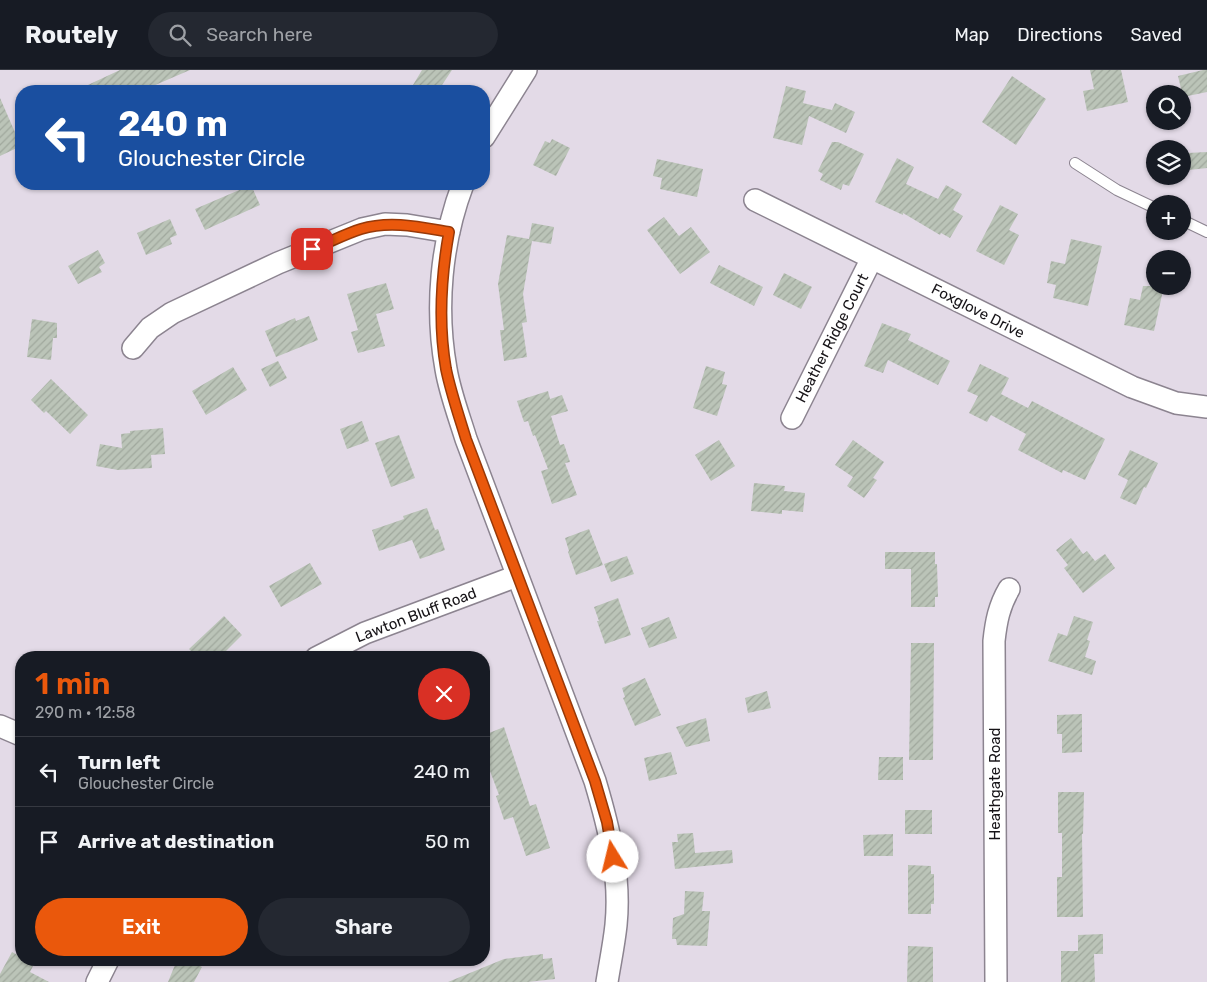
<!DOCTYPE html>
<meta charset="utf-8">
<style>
:root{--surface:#171b24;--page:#242831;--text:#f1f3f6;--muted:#9ea1a6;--line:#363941;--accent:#ea580c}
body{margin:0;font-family:Rubik,sans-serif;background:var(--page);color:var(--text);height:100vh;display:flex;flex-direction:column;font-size:19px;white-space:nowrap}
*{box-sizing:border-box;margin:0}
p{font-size:16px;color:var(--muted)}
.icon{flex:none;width:28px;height:28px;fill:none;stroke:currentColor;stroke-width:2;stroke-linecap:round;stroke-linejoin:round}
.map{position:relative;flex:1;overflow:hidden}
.side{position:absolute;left:15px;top:581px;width:475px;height:315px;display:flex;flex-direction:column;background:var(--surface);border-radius:20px;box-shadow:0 1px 4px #0004}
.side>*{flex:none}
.top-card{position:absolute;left:15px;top:15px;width:475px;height:105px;border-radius:20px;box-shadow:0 1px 4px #0004;background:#1a4fa0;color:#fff;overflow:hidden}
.buttons{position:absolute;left:1146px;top:15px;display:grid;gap:10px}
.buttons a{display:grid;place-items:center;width:45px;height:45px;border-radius:50%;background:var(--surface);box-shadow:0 1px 4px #0004;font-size:25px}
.pin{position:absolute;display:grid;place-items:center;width:42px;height:42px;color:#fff;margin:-21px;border-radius:10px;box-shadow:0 2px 8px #0006}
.me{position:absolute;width:55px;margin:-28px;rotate:351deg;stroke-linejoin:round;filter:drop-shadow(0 0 4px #0008)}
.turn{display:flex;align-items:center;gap:18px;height:105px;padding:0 20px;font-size:22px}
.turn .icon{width:65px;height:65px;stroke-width:2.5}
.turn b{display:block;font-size:35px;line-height:42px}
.round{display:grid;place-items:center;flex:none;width:52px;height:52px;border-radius:26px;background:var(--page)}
.summary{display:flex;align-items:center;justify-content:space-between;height:85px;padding:0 20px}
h1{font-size:30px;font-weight:600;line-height:38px;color:var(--accent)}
.cta{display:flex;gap:10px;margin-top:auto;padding:10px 20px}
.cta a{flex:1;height:58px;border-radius:30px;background:var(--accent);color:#fff;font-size:20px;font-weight:600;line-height:58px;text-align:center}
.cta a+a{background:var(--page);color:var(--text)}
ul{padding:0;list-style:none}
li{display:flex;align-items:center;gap:15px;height:70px;padding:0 20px;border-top:1px solid var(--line)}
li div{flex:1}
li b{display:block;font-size:19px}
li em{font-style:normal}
header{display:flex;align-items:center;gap:30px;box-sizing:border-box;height:70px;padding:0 25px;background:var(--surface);border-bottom:1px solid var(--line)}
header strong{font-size:24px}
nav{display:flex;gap:28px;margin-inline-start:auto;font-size:18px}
.search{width:350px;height:45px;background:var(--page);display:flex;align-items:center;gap:12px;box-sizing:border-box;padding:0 18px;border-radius:28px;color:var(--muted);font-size:19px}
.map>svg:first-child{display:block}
</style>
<header>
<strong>Routely</strong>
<div class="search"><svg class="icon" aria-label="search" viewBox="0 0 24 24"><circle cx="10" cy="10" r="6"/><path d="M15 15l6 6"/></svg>Search here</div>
<nav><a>Map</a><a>Directions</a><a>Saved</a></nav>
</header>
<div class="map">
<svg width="1207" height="912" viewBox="0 0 1207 912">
<defs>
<pattern id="building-hatch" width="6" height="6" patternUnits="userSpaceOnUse" patternTransform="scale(1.25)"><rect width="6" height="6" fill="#bbc4b8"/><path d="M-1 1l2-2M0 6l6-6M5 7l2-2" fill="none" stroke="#a0a89d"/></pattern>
</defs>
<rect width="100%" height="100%" fill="#e3dae7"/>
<!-- building -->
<path fill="url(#building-hatch)" d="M120,0h70l-37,16 2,5h-80z
M422,0h30l-14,21h-15l-10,-6z
M1090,0h31l7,32 -41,9 -4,-20 11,-2z
M1203,0h4v22l-24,5 -5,-21z
M1012,6l34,23 -30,46 -34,-23z
M786,16l20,5 -3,12 29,7 3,-7 20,9 -9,21 -37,-17 -7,29 -29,-7z
M0,28l21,48 -21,10z
M552,69l18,9 -14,28 -23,-11 12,-24 5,2z
M832,72h6l26,12 -15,32 -6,-2 -2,6 -21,-10 3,-6 -5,-3z
M1207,82v16l-18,2 -1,-17z
M897,88l17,9 -8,17 32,15 8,-14 16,9 -9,16 10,6 -13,22 -9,-5 -1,2 -37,-22v2l-28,-13z
M657,89l46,10 -6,28 -37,-8 2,-11 -9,-2z
M251,115l9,20 -55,25 -10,-21z
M1000,135l18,9 -9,16 10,5 -15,30 -28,-14z
M664,147l15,19 12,-9 19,25 -30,22 -33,-44z
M170,149l7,16 -7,3 2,6 -26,11 -9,-22z
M532,153l22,4 -3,17 -19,-3 -9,53 4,28 -5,1 5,34 -23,4 -4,-31h4l-6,-46 9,-49 22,4z
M1071,169l31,7 -14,60 -35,-8 3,-13 -9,-2 4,-22 14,3z
M98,180l7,13 -6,4 3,5 -24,12 -10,-18z
M719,195l44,22 -9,19 -44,-23z
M784,203l28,14 -11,22 -28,-14z
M386,213l8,26 -18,5 9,32 -27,7 -7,-21 7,-2 -11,-36z
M1143,216h21l-10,45 -30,-6 6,-27 10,2z
M309,246l9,24 -42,17 -11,-26 30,-13 1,3z
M32,249l25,4v15h-4l-2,22 -24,-3z
M882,253l29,11 -3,6 42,21 -12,24 -50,-25 -5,13 -19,-7z
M278,291l9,17 -17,9 -9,-18z
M980,294l29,14 -8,16 27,14 4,-7 73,38 -20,41 -22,-10 -1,3 -44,-23 8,-16 -35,-19 -4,7 -18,-9 9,-17 -11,-5z
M706,296l19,6 -3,12 5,1 -10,31 -24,-8z
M233,297l14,23 -41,25 -14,-24z
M51,309l37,36 -18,19 -24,-23 -2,2 -13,-13z
M548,321l2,8 12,-4 6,16 -17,5 9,29 4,-1 6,18 -5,1 12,32 -25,9 -11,-33 7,-2 -13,-34 -2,1 -5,-15 -4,1 -7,-21z
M362,351l7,20 -22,8 -7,-20z
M163,358l2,26 -14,1 1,13 -34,2 -22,-4 4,-22 22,4 -1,-14 9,-1v-2z
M399,365l16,43 -24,9 -16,-44z
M719,370l16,26 -24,15 -16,-26z
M853,370l31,22 -11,16 4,2 -13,18 -17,-12 6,-9 -18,-12z
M1130,380l28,13 -12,25 -2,-1 -8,18 -16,-7 8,-18 -10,-5z
M754,413l31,3 -1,5 21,2 -2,19 -21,-2v4l-31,-3z
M427,438l8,22 3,-1 7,21 -25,9 -8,-19 -33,11 -7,-21 32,-11 -1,-3z
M589,459l14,36 -27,10 -8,-23 1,-1 -4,-13z
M1071,468l12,16 4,-3 8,10 10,-7 10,14 -32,25 -19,-25 4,-3 -12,-15z
M885,482h50v12h2l1,33h-3v10h-24v-38h-26z
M627,486l7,18 -23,8 -7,-18z
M310,493l12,21 -41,23 -12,-21z
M618,528l13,37 -26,9 -8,-23h2l-5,-14z
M224,546l18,19 -23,23h-21l-9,-9z
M1074,546l19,6 -6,18 3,1 -5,16 11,4 -4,14 -44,-14 10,-28 9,3z
M669,547l8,21 -28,10 -8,-20z
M911,573h23l-1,117h-24z
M645,608l16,37 -26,11 -12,-28 2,-1 -3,-9z
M767,621l4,17 -23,5 -3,-15z
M1082,644v38l-20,1v-19h-5v-19z
M706,648l4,23 -24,6 -10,-20z
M504,657l26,79 6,-2 14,44 -24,8 -13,-39 -9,3 -8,-24 3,-1 -15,-40v-20z
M671,682l6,22 -28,7 -5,-23z
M879,687h24v23h-25z
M1058,722h26l-1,42h-1l1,83h-26v-40h5v-44h-4z
M905,740h27v24h-27z
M693,763l2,20 37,-3 1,13 -58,6 -3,-27h6l-1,-8z
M893,764v22h-29l-1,-21z
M908,795l23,1v8h3v30h-3v10h-23z
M685,821l19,1 -2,19h8l-3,35 -30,-1 -1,-6h-4l1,-21 11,-4z
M1103,864v20h-9l1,28h-34v-31h17v-16z
M908,876l25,1v35h-26z
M12,882l9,5v3h6l7,4 -4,8 19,10h-49v-8z
M543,884v5l9,-1 3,21 -27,3h-80l56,-23z
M177,890h11l14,7 -8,15h-26z"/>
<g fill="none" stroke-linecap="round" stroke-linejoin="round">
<defs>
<path id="lane" d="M1075,93l42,27 38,18
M1182,150l25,12"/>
<path id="street" d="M484,67l42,-67
M463,114c-22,58 -28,124 -17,185 4,24 13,47 20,70l129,342c14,47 26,95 21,144 -2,19 -6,38 -9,57
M755,130l377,187 44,16 31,4
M133,278l17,-20 22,-15 106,-50 84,-34 23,-5 22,1 42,7
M792,348l80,-160
M316,588l49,-25 152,-57
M0,656l21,9
M97,912l11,-22
M996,912l-2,-341c2,-19 5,-35 15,-52"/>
</defs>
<!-- lane casing -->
<use href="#lane" stroke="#8c8490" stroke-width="12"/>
<!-- street casing -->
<use href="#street" stroke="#8c8490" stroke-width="24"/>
<!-- lane -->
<use href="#lane" stroke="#fff" stroke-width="10"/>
<!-- street -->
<use href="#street" stroke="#fff" stroke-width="21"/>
</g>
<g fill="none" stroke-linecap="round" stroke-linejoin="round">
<defs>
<path id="route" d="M312,179c16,-6 33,-15 49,-20 29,-9 59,-2 88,3 -8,45 -11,91 -3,137 5,24 13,47 20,70l129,342 12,41 6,35"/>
</defs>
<!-- route casing -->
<use href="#route" stroke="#983908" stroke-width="12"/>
<!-- route -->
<use href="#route" stroke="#ea580c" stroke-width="9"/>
</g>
<g text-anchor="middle" stroke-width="4.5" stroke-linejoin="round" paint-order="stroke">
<!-- street labels -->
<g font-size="15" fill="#161317" stroke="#fff">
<text transform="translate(978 241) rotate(27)" y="5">Foxglove Drive</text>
<text transform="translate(832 268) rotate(-63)" y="5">Heather Ridge Court</text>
<text transform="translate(416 545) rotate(-21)" y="5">Lawton Bluff Road</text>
<text transform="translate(995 714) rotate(-90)" y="5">Heathgate Road</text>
</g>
</g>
</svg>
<div class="buttons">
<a><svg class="icon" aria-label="search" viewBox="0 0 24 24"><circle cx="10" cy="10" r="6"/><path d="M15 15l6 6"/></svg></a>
<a><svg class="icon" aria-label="layers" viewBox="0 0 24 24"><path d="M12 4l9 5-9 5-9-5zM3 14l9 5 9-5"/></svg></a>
<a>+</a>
<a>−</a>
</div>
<div class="pin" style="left:312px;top:179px;background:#d93025"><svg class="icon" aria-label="arrive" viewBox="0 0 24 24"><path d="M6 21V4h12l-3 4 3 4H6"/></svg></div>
<svg class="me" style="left:613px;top:787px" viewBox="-20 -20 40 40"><circle r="19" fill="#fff"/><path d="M0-13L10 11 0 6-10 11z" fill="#ea580c"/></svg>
<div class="top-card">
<div class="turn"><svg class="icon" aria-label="left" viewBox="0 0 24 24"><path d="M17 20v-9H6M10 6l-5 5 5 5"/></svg><div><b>240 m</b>Glouchester Circle</div></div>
</div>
<section class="side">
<div class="summary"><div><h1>1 min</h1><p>290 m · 12:58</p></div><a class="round" style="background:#d93025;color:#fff"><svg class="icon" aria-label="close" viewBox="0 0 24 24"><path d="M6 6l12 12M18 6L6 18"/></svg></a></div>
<ul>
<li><svg class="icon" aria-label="left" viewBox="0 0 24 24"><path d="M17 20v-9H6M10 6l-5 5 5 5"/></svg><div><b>Turn left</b><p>Glouchester Circle</p></div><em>240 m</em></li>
<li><svg class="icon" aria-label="arrive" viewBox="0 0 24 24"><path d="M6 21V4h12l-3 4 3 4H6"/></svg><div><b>Arrive at destination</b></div><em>50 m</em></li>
</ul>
<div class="cta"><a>Exit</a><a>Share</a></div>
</section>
</div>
